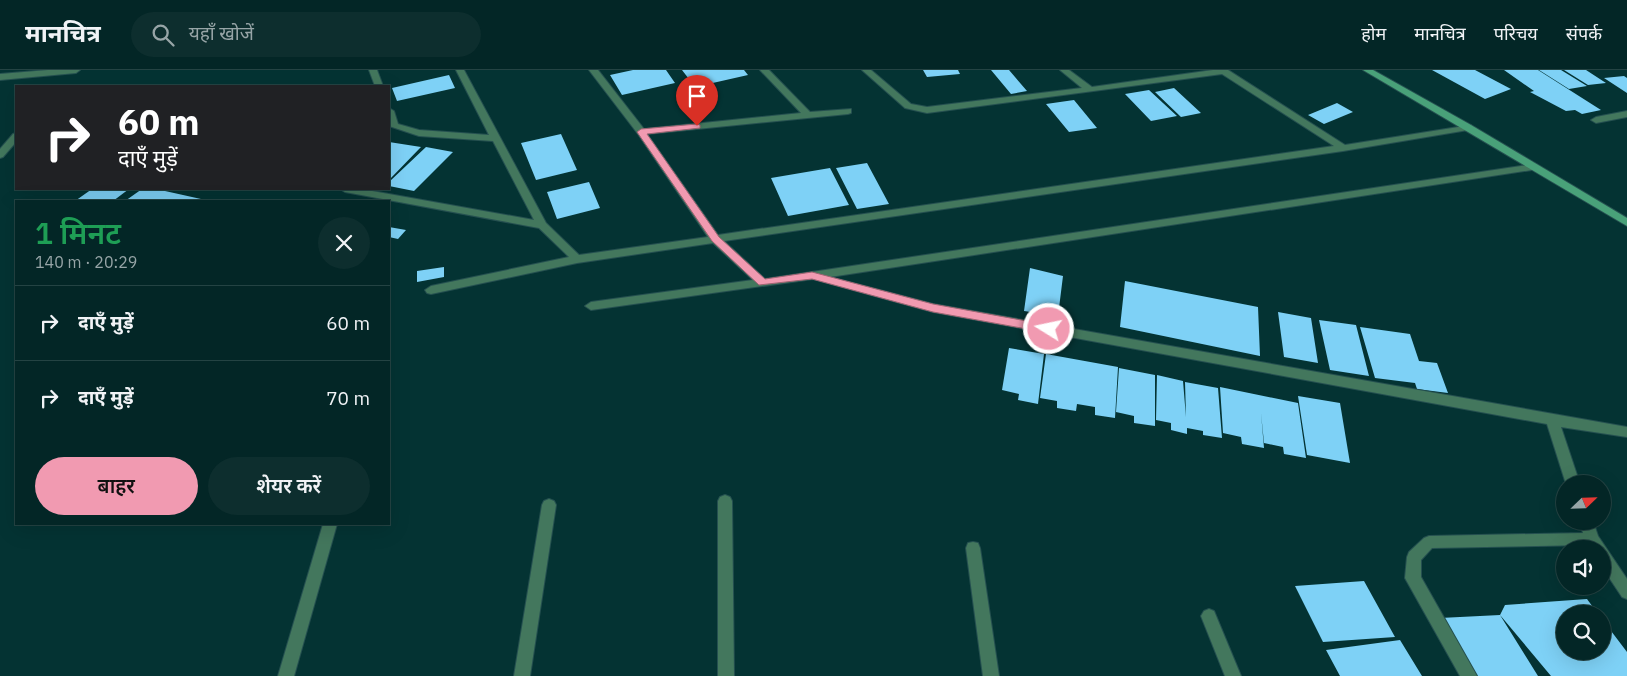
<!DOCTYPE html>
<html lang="hi">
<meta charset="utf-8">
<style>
:root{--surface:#032626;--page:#0d2e2e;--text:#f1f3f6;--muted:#97a5a7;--line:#244343;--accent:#f19ab1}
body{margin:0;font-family:"IBM Plex Sans","Noto Sans Devanagari",sans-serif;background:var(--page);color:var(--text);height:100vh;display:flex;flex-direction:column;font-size:19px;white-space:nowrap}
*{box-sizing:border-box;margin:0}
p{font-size:16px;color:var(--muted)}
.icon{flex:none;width:28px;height:28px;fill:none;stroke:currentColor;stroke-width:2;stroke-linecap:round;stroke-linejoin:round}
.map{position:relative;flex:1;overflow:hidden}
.panel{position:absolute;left:15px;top:130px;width:375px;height:325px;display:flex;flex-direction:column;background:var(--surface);border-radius:0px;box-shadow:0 5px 20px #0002,0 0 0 1px var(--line)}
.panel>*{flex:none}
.hud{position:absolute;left:15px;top:15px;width:375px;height:105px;border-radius:0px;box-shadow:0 5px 20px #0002,0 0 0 1px var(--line);background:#202124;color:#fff;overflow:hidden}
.needle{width:32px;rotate:67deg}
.controls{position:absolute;left:1556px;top:405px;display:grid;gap:10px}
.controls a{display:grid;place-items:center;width:55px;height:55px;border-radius:50%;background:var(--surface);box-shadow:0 5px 20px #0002,0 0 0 1px var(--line);font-size:25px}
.pin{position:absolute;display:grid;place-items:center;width:42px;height:42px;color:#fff;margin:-51px -21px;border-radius:50% 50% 50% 0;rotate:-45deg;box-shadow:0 0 5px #0007}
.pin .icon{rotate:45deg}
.me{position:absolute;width:55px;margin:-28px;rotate:280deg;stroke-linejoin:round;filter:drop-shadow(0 0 4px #0008)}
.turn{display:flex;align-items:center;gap:18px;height:105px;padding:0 20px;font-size:22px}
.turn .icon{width:65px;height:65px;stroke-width:2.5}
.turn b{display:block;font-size:35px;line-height:42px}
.round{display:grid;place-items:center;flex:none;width:52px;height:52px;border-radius:26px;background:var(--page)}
.headline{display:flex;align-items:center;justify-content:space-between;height:85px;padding:0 20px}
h1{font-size:30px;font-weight:600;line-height:38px;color:#1e9e55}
.button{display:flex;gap:10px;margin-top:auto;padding:10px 20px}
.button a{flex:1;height:58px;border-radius:30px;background:var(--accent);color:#111;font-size:20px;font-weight:600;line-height:58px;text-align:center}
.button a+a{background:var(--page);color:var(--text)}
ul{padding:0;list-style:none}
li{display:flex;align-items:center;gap:15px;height:75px;padding:0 20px;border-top:1px solid var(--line)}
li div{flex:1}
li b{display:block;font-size:19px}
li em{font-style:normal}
header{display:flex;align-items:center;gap:30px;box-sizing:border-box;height:70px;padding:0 25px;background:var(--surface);border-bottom:1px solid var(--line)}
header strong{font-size:24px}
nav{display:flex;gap:28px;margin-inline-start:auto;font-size:18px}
.search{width:350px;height:45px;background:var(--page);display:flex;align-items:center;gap:12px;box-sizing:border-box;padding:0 18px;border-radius:28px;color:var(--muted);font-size:19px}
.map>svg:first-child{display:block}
</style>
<header>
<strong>मानचित्र</strong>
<div class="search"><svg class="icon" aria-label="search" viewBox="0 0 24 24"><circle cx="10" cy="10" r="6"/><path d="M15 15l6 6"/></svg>यहाँ खोजें</div>
<nav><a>होम</a><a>मानचित्र</a><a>परिचय</a><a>संपर्क</a></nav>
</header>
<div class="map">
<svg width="1627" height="606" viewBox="0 0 1627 606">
<rect width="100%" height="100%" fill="#043333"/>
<!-- building -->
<path fill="#7ed1f6" d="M633,0h33l9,13 -53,12 -12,-20z
M682,0h62l4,5 -53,12z
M923,0h35l2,4 -33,3z
M991,0h18l18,21 -16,3z
M1432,0h43l36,19 -26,10z
M1504,0h34l63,40 -19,4 -7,-4 -9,1 -36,-19 4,-1z
M1539,0h22l26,16 -18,3z
M1564,0h22l20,13 -18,2z
M449,5l6,13 -58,13 -5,-13z
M1624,6l3,2v15l-23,-15z
M1174,18l27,25 -20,4 -26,-25z
M1149,20l28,26 -26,5 -26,-27z
M1074,30l23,28 -28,4 -23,-28z
M1337,33l16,9 -29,12 -16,-9z
M561,64l16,36 -41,10 -15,-37z
M389,72l32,5 -32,33z
M426,77l27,5 -39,39 -25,-5v-4z
M867,93l22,41 -32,5 -21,-41z
M830,98l19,37 -61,11 -17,-38z
M589,112l11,26 -43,11 -10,-27z
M92,119h37l-16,12h-38z
M142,119h14l54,12h-85z
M389,157l17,3 -8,9 -9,-2z
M444,197v10l-27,5v-11z
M1030,198l33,8 -5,40 -34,-5z
M1125,211l133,26 2,49 -140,-29z
M1278,242l33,6 7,45 -34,-6z
M1319,250l37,5 13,51 -39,-6z
M1360,257l50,7 9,27 18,2 11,30 -31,-4 -2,-6 -40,-5z
M1009,278l35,6 -6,50 -20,-4 1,-6 -17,-4z
M1046,284l72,13 -3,51 -20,-3v-8l-18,-3 -1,7 -19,-3v-7l-17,-3z
M1119,298l36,7v51l-21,-3v-7l-18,-4z
M1157,305l26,6 3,36 -1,-35 33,6 4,50 -19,-3v-4l-16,-3v6l-16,-4v-7l-15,-3z
M1220,317l78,16 8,55 -22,-4 -1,-7 -19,-4 -3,-30 3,35 -22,-4 -1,-7 -18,-4z
M1298,326l42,7 10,60 -43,-8z
M1364,511l31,56 -72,5 -28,-56z
M1587,529l11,15h-33v37h37v-32l25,33v24h-76l-51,-61 5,-10z
M1500,545l38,61h-64l-34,-58z
M1400,570l22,36h-82l-14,-26z"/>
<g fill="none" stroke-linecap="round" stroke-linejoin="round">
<defs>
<path id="street" d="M48,0h32l-4,3 -76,7v-6z
M369,0h8l6,16h-8z
M456,0h8l82,153 33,32 129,-18 -70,-103 -49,-64h9l46,59 157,-16 -41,-43h9l41,42 41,-3v4l-3,1 -201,20 71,101 616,-89 -112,-72 -295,39 -22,-5 -43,-38h9l40,34 16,3 155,-19 -22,-18h9l23,17 121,-17h15l117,75 126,-20v4l-3,1 -125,21 -619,90 41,38 769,-115 5,3 -1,2 -708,108 103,27 694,123v10l-66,-10 19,57h-14l-19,-60 -614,-112 -120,-33 -222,31 -6,-4 6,-4 162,-22 -40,-37 -136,20 -146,31 -4,-1 -2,-3 6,-4 138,-29 -30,-29 -194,-36 -5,-3h21l173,31 -41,-79 -74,-5 -30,-10v-18l5,3 4,13 21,6 70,5z
M1627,41v6l-31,6 -5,-3 5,-3z
M16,63v9l-13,15 -3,1v-9l13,-15z
M725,425l5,2 2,4 2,175h-16v-175l2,-4z
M549,429l5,2 2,4 -26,171h-16l28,-171 2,-4z
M1579,451h14l5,15 29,43v20l-5,-2 -20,-30v-18h-12l-2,-4 -156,3 -11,12v17l56,99h-17l-55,-98 2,-21 2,-5 15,-14 5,-2 154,-3z
M323,454h14l-43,152h-16z
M973,472l5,1 2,5 19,128h-16l-17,-128 2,-5z
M1209,539l5,2 27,65h-16l-24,-60 3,-5z"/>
<path id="secondary" d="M1363,0h10l98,55 156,93v8z"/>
</defs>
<!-- street casing -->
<use href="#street" stroke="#255050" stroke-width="2"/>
<!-- secondary casing -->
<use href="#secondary" stroke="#255050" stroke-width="2"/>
<!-- street -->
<use href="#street" fill="#43775d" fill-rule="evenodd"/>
<!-- secondary -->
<use href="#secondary" fill="#49a179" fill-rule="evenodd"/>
</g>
<!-- route -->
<path fill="#f19ab1" stroke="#9d6473" d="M697,54l3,1v3l-53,6 72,103 46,42 47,-7 121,32 116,21 5,4 -5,4 -116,-21 -121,-33 -53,6 -47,-44 -75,-109 4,-3z"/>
</svg>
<div class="controls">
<a><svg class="needle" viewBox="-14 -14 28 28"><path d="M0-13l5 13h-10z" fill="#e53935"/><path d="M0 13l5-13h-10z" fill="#97a5a7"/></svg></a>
<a><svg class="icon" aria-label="sound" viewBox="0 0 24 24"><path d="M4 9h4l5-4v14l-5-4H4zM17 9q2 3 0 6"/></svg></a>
<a><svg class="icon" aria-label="search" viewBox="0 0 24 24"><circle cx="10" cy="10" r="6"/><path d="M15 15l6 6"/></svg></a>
</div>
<div class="pin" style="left:697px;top:56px;background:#d93025"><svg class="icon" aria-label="arrive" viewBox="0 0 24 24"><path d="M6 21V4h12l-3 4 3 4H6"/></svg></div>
<svg class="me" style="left:1049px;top:259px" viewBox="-20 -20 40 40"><circle r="17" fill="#f19ab1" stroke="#fff" stroke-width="3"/><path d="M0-11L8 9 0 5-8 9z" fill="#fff"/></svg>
<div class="hud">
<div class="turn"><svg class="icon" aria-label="right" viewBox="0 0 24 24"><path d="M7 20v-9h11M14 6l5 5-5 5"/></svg><div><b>60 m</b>दाएँ मुड़ें</div></div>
</div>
<section class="panel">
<div class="headline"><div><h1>1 मिनट</h1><p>140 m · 20:29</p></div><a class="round"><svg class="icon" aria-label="close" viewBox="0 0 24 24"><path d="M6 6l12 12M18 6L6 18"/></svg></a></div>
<ul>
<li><svg class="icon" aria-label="right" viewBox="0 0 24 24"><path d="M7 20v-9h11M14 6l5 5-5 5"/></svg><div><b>दाएँ मुड़ें</b></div><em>60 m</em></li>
<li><svg class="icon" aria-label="right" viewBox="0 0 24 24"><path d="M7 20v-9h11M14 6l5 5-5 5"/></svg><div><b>दाएँ मुड़ें</b></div><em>70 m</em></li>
</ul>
<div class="button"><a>बाहर</a><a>शेयर करें</a></div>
</section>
</div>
